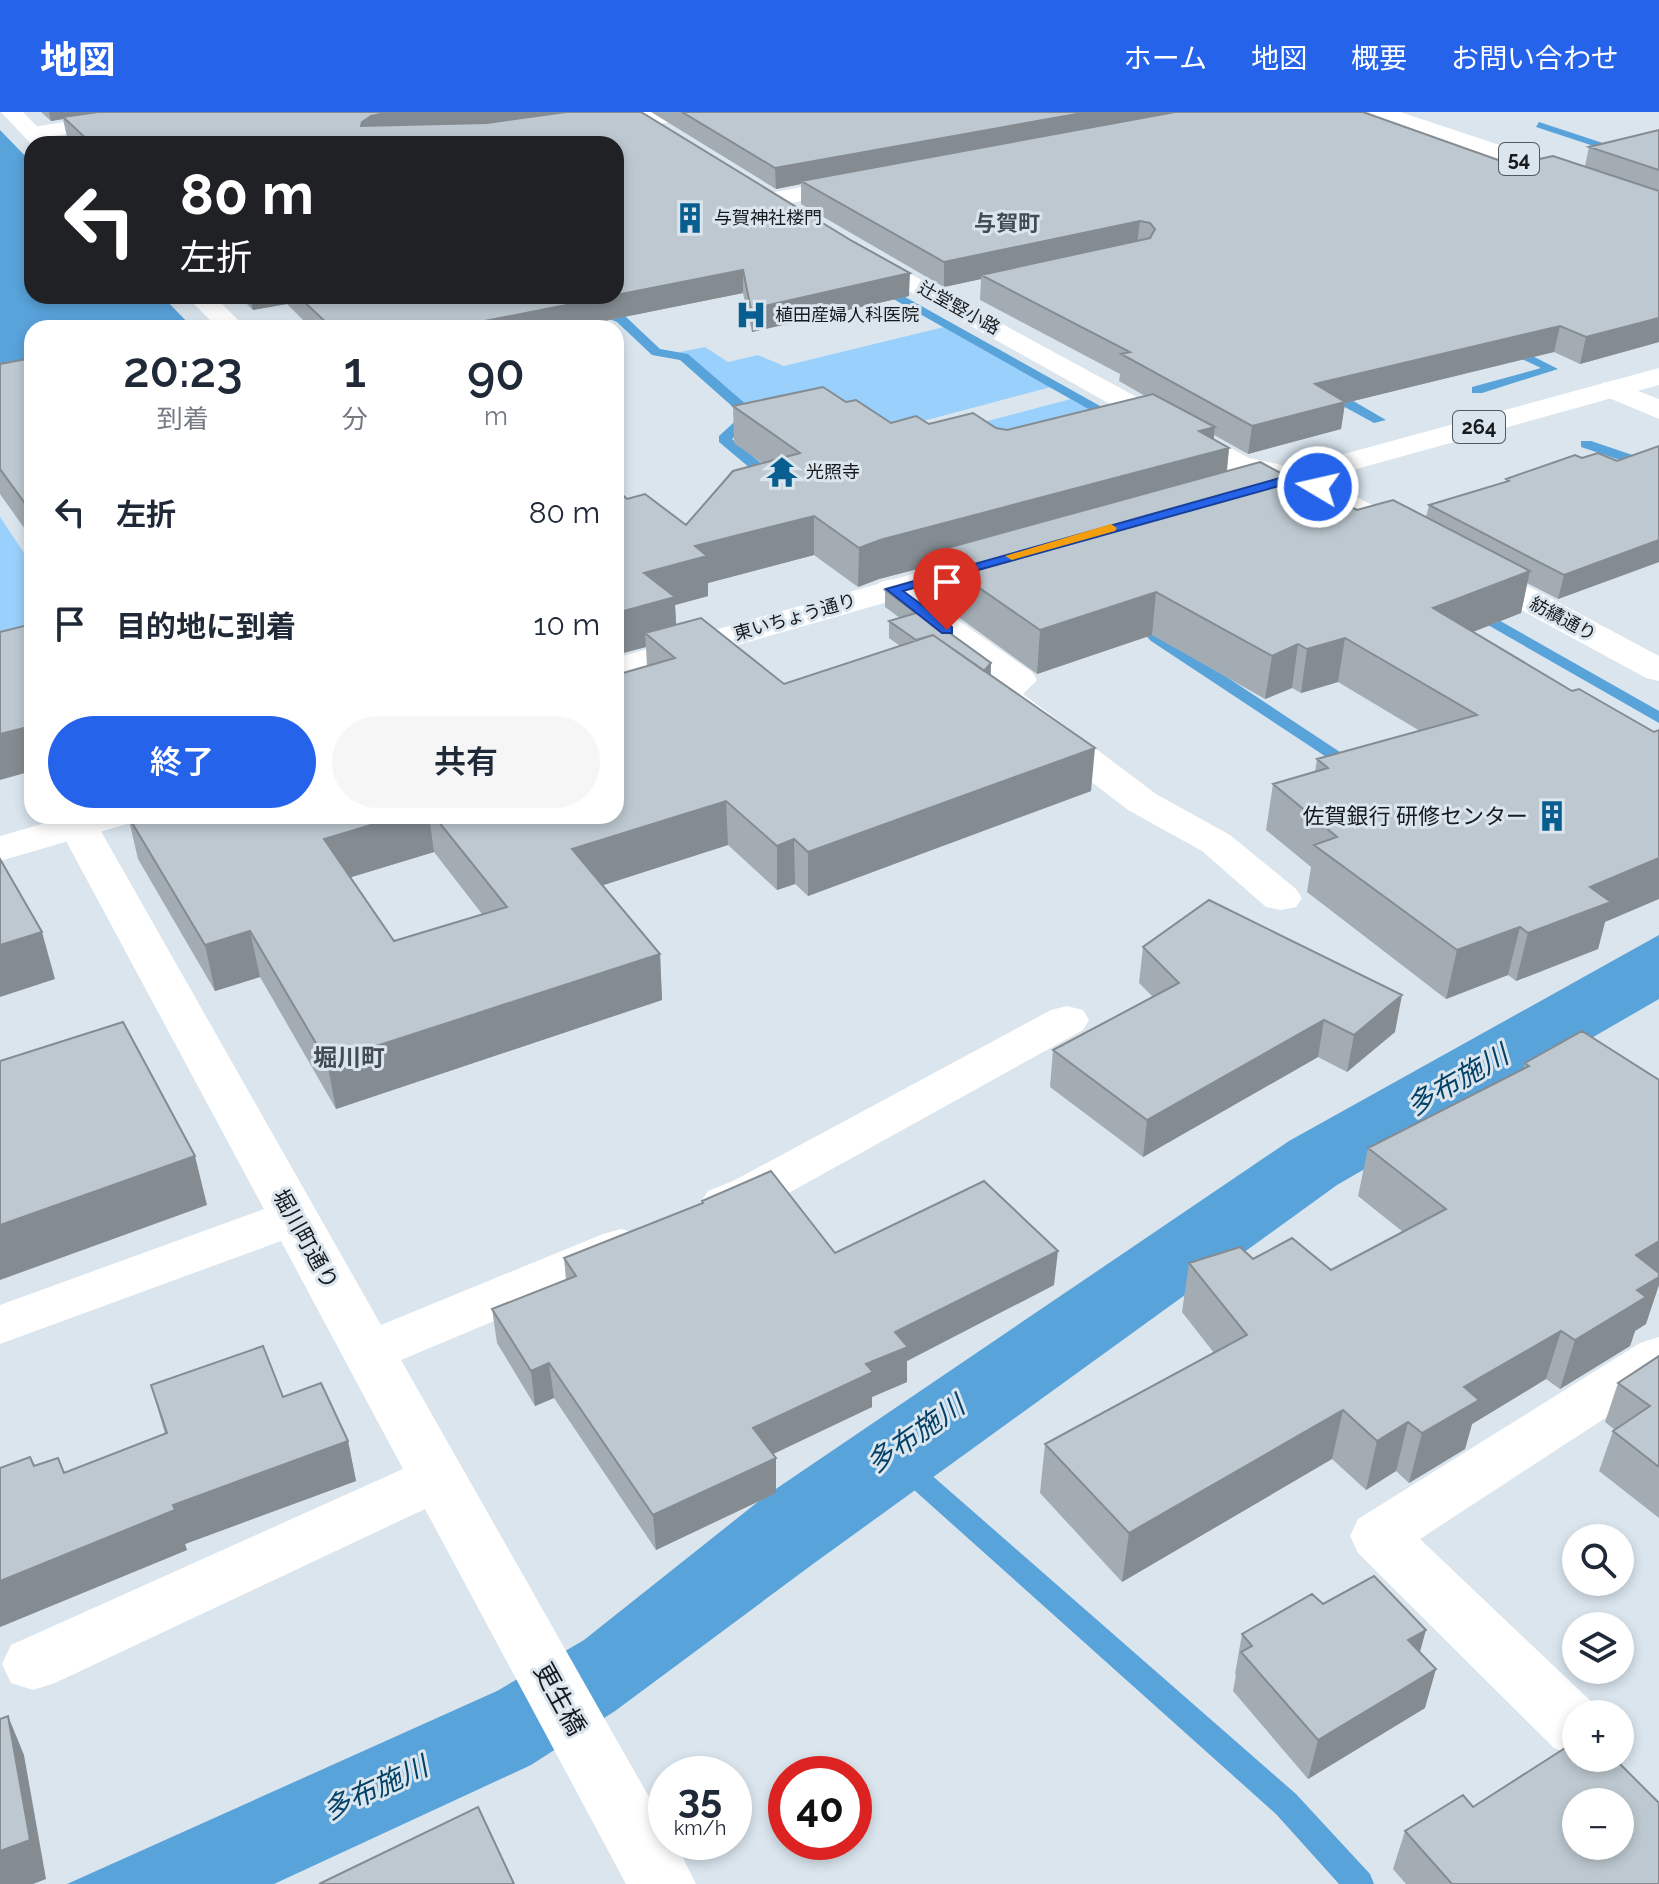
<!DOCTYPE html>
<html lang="ja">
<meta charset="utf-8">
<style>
:root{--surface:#fff;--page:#f6f6f7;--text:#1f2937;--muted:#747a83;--accent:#2563eb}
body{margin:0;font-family:Raleway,"Noto Sans JP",sans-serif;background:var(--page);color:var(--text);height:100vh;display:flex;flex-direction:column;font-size:30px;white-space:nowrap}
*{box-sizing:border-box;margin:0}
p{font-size:26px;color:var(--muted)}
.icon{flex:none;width:44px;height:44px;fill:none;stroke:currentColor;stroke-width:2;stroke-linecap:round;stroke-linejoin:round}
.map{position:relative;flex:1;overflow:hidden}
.drawer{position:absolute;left:24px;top:208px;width:600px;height:504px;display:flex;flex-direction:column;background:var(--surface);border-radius:24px;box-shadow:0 4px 12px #0003}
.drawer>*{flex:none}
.hud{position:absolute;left:24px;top:24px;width:600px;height:168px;border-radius:24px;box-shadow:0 4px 12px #0003;background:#202124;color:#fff;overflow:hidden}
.tools{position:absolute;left:1562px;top:1412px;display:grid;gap:16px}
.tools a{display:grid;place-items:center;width:72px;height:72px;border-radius:50%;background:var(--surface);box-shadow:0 4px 12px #0003;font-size:40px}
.speed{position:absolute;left:648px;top:1644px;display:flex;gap:16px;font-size:40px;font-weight:700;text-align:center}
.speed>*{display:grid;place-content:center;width:104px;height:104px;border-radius:50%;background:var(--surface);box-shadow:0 4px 12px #0003;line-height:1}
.speed small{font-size:20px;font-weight:400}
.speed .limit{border:12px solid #d22;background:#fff;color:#111}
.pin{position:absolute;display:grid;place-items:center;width:68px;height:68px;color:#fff;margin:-82px -34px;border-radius:50% 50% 50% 0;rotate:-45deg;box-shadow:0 0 8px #0007}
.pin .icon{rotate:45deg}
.me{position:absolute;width:88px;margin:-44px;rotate:279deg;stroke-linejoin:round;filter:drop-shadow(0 0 6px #0008)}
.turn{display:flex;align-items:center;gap:28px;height:168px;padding:0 24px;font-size:36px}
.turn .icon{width:104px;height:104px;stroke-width:2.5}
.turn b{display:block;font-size:56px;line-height:68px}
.eta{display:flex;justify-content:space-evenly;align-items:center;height:136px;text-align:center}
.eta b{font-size:48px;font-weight:600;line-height:56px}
.button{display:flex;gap:16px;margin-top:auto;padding:16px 24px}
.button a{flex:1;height:92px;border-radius:48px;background:var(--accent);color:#fff;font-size:32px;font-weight:600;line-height:92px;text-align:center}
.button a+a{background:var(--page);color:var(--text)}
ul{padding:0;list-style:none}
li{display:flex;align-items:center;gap:24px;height:112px;padding:0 24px}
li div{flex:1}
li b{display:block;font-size:30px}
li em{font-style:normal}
header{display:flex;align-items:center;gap:48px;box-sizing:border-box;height:112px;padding:0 40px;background:var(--accent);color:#fff}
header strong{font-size:38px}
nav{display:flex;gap:44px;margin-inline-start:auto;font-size:28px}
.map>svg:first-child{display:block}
</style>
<header>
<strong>地図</strong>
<nav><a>ホーム</a><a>地図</a><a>概要</a><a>お問い合わせ</a></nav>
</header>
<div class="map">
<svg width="1659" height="1772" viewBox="0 0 1659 1772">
<rect width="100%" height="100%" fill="#dae5ee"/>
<!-- green -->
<path fill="#9ad1fc" d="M944,215l107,60 -169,45 -76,-5 -86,13 1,-5 25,-20 -64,-56 -2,-7 25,-5 23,15 30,-7 26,11z
M1071,287l85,47 -80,22 -96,-45z
M0,405l32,48v78l-32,8z"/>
<!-- water -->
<path fill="#59a3db" d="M0,18l32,33v133h130l31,32h-161v35l-32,7z
M1659,823v64l-322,186 -524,379 -198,147 -84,54 -257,119h-207l430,-193 87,-51 180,-143 525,-356z"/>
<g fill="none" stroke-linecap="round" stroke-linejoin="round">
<!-- stream -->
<path fill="#59a3db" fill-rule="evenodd" d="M1539,10l91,30 26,-5 3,7 -6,-2 -23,6 -94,-31z
M872,171h8l247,138 -12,3 -243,-137z
M554,184h17l54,20 35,33 28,5 67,58v6l-23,21 47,39v6h-10l-50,-42v-6l23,-21 -62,-55 -28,-5 -35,-33z
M1507,231l51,26 -76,24h-10v-6l69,-19 -38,-18 -2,-3z
M1321,276h10l55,32 -12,3 -53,-29z
M1581,329h10l68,23v9l-78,-26z
M1472,493l187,106v12l-192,-110v-6z
M1138,503l25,20 192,127 -9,5 -6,-1 -189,-125 -21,-21z
M903,1343l9,3 384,336 74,80 4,10h-35l-63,-70 -382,-342 -4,-7 4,-7z"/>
<!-- street -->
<path fill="#fff" fill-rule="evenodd" d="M132,0h53l-10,6 -143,21 -11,-6 11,-6z
M640,0h54c-10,11 -53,17 -63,6z
M861,64l8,2 3,5 -3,5 -94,18 -8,-2 -4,-5 4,-5 8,-2z
M857,133l392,213 60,13 4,6 -4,6 -11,3 -69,-15 -381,-214 -3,-5 3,-5z
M1612,269l47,18v20l-57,-24 -4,-6 4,-6z
M892,467l12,3 128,90 5,8 -14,14 133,100 74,41 66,54 6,9 -6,9 -15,3 -15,-3 -64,-56 -74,-41 -142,-109 -5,-8 14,-13 -115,-84 -5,-7 5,-7z
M85,704l7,2 6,8 283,499 222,-91 18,-5 18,5 7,13 -7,13 -238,100 265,467v15h9l21,42h-70l-201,-375 -370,174 -22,7 -22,-7 -9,-19 9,-19 392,-176 -122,-228 -281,103v-39l264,-96 -206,-383 6,-8z
M1067,894l16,4 6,10 -6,10 -316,175 -42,15 -17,-5 -8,-12 8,-12 25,-10 318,-171z
M1659,1225v46l-239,156 178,169 3,6h-25v42l-22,-8 -196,-195 -8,-17 8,-17 282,-176z"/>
<!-- secondary -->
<path fill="#fff" fill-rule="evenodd" d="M1,0h22l31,32 -22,1z
M186,184h28l32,32h-28z
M1298,356l127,63 5,7 -5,7 -11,3 -11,-3 -116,-62 -4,-6 4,-6z
M1471,447l12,3 176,94v25l-13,-3 -187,-102 -4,-7 4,-7z"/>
<!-- primary -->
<path fill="#fff" fill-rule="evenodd" d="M1369,0h31l259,86v15l-287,-97z"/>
<!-- highway -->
<path fill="#fff" fill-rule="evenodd" d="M1659,256v17l-425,118 -11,-2 -4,-7 4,-7z
M987,441l12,3 4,7 -4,7 -383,110v-22z
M70,704h63l-6,8 -127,37v-25z"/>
</g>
<!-- wall -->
<path fill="#a3acb3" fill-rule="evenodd" d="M41,0h600l268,184 -157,36 -9,-39 -174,35h-258l-24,-24 -34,6 -14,-14h377v-152h-541l-8,-7 -4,-18 -12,2z
M651,0h712l149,53 73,1 4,-19 70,-17v212l-79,22 -26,-12 -209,51 -4,26 -93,25 -34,-19v5l15,8 -2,24 130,38 69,7 3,-12 77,-23v-3l76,-21 35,3 42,-15v116l-101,37 -31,-16 -6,30 -48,19 132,290 -7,27 -82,32 -8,-6 -62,24 -139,-107 4,-25 -45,-37 7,-46 42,-12 2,-13 103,-28 -82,-49 -37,11 -9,-5 -27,11 -113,-64 -115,39 -109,-79 1,-29 -50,13 -21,8 -44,-32 -106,28v13l-33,9 1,19 108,60 116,-38 -11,-8v-17l11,-3 -15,-11v-17l106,73v12l100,116 -283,105 -13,-12 -18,6 -49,-45 -126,40 58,69 2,46 -326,109 -76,-132 -45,14 -77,-132 -10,-43h488l31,-150 -1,-19 -23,6 -7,-6v-158l11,10 59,26 76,-62 -28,-20 -1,-37 113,-4 45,21 38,1 67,4 11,2 138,-34 -26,-15 1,-7 -140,-74 1,-21 -37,8 -143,-83v-20l-25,5zM434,740l48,62 -88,27 -43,-64z
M32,246v181l-32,-45v-130z
M1143,835l252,85 -48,40 -29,-15 -175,100 -93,-70 3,-37 100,-53 -14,-14z
M1582,919l64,293 -11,7 -5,15 -70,43 -14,-10 -74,45 -7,25 -56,34 -13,-12 -30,19 -34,-31 -210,123 -82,-89 5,-49 169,-91 -32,-41 7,-49 64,-4 78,11 72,-38 -45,-36 10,-48 155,-79 2,-6z
M702,1089l133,52 219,32 -147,76v21l-35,15v10l-99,47 3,4v35l-120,57 -102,-152 -19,8 -38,-63 -5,-34 74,-29 -2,-22 138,-54z
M1659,1244v162l-60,-47 14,-40 2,-1 -10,-8 13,-39z
M151,1273l132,12 65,44 8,40 -171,63 2,6 -187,77 34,-161 30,7 101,-39z
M1323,1492l97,48 5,56 -117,71 -75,-88 3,-16 -1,-1 7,-40z
M1473,1695l186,77h-253l-13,-15 12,-38z"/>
<!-- shaded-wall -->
<path fill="#848c92" d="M49,0h63l-49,5v2l-12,2z
M391,0h185l-83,12 -132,2 1,-4 9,-6z
M1088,0h106l-393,69v3l-25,5 -1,-21z
M1140,109l-3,24 -156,30v4l-37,8v-25z
M743,158v23l-174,35h-120z
M910,161l-1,23 -157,36 -1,-23z
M250,184h35l2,8 -34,6z
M1659,206v24l-79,22 6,-27z
M1560,214l-6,26 -209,51 -4,26 -93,25 4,-28 63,-42z
M1215,315l-3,25 17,-4 -4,38 -296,67v13l-50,13 -21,8 1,-39 340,-117z
M814,404v39l-106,28v13l-33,9 2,33 -32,-5 1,14 -23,6 -3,-41 24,-39 51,-27z
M1659,428v22l-101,37 6,-24z
M1530,459l-9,42 -97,38 9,-43z
M1156,480l-4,43 -115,39 3,-44z
M1345,526l-7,44 -37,11 6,-44z
M1298,532l-6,44 -27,11 7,-43z
M991,551l-1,17 -11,-4z
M32,614v45l-32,9v-46z
M1095,636l-4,43 -283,105v-44z
M726,689l2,44 -152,49 -4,-45z
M401,704h28l5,36 -102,31 -8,-44z
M794,727l1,45 -18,6v-44z
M1659,746v41l-54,23 -7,27 -82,32 12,-48 62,-46z
M1520,815l-12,48 -62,24 11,-49z
M250,819l10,46 -45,14 -10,-46z
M42,820l13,47 -55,18v-52z
M660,842l2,46 -326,109 -9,-47z
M1402,883l-7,37 -48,40 7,-37z
M1324,908l-6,37 -175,100 4,-37z
M195,1044l12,49 -207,75v-55z
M1659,1129v44l-13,39 -11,7 -5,15 -70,43 15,-49 61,-85z
M1058,1139l-4,34 -147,76v21l-35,15v10l-118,56 -1,-35 113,-64 29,-32z
M1561,1219l-15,48 -74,45 -7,25 -56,34 13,-50 42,-46z
M549,1251l5,35 -19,8 -4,-35z
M1343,1298l-11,49 -210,123 7,-49z
M1408,1310l-12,49 -30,19 11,-49z
M348,1329l8,40 -171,63 2,6 -187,77v-46l173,-76z
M776,1346v35l-120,57 -3,-35z
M1426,1518l-11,40 -7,-30z
M1436,1557l-11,39 -117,71 10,-39z
M8,1604l16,39 22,124 -13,5h-33v-33z"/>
<!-- building -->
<path fill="#bdc8d0" stroke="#848c92" stroke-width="2" fill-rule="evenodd" d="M98,0h293l-20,4 -9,6 -1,4 126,-3 79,-11h75l211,129 58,32 -159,36 -8,-39 -127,25v-151h-524l-29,-27z
M682,0h406l-313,56z
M1175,0h188l149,53 41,-9 106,35v127l-73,19 -26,-11 -245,58 30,18 -93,24 -131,-72 9,-2 -149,-77 169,-37 5,-9 -5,-6 -10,-2 -196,41 -143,-81z
M1659,18v40l-70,-23z
M298,184h314l-163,32h-117z
M32,246v155l-32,-44v-105z
M823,275l23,15 10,-2 35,23 25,-7 13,8 44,-11 23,15 11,2 146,-36 62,33 -16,4 30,17 -349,92 -21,8 -45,-32 -119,30 12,10 -63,17 31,24 -55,15 -4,-3v-120l11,10 18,-5 41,31 47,-54 67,-18 -67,-47z
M1659,334v94l-95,35 -135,-70 80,-24 -3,-2 69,-24 7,3 16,-5 19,8z
M1260,350l81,43 4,-1 12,6 36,-10 137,71 -97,37 139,83 7,-2 75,43 5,-2v128l-69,29 21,15 -83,31 -8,-6 -63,23 -143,-105 23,-8 -64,-53 55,-16 -11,-9 160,-44 -132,-77 -38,11 -9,-5 -26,12 -116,-64 -116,38 -111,-77z
M889,477l102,74 -7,8 -51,-36 -17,5 -27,-19 27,-8 -31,-23z
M701,506l83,66 149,-49 162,113 -287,104 -14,-13 -17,7 -51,-45 -154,48 88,105 -333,108 -77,-131 -45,14 -77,-129h273l-77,23 70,102 113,-34 -73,-91h182v-141l59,-17 -30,-25z
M32,512v102l-32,8v-102z
M0,747l42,73 -42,13z
M1209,788l193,95 -48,40 -30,-15 -177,100 -94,-70 126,-67 -36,-36z
M123,910l72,134 -195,69v-164z
M1582,919l77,49v161l-23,14 23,18v4l-22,13 9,7 -71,43 -14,-9 -97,56 15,13 -57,33 -14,-11 -31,19 -34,-31 -214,123 -84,-89 202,-109 -58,-72 51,-16 13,12 39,-21 39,32 115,-61 -78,-61 161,-82 -4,-3z
M771,1059l64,82 149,-72 74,70 -163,81 13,15 -42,17 7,8 -120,56 23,30 -123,57 -104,-152 -18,8 -39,-62 84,-33 -12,-18 139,-55 -1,-2z
M263,1234l20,51 38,-14 27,58 -175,64 2,5 -175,71v-113l30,-11 4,9 24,-8 6,15 103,-40 -16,-48z
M1659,1244v111l-46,-36 37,-25 -32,-23z
M1374,1464l52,54 -18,10 28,29 -118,71 -77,-88 11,-6 -10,-12 70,-40 11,10z
M8,1604l22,124 -30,11v-132z
M1576,1629v17h38l45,45v81h-207l-47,-53 58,-36 10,12zM1576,1690h44v44h-44z
M478,1695l36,77h-195z"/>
<!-- route -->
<path fill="#2563eb" stroke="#184099" stroke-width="2" d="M1294,362h9l21,13 -6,4 -21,-10 -394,110 49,36v6h-10l-56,-44z"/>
<!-- slow -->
<path fill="#f59e0b" d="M1111,412l6,4 -2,3 -103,29 -7,-4z"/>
<!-- icons -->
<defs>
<symbol id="building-bare" viewBox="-9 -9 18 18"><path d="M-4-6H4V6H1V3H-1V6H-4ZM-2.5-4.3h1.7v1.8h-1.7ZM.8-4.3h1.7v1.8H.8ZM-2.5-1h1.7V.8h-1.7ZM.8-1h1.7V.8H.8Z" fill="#095e90" stroke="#dae5ee" stroke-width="2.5" paint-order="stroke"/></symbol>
<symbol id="hospital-bare" viewBox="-9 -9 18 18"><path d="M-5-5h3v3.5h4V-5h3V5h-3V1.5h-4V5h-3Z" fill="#095e90" stroke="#dae5ee" stroke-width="2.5" paint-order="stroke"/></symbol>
<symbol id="temple-bare" viewBox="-9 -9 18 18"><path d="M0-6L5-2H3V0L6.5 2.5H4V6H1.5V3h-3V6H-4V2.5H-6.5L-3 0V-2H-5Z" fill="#095e90" stroke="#dae5ee" stroke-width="2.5" paint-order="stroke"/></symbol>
</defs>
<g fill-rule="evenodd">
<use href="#building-bare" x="668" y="84" width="44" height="44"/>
<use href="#hospital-bare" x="729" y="181" width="44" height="44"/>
<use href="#temple-bare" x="760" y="338" width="44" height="44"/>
<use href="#building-bare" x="1530" y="682" width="44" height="44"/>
</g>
<g text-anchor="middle" stroke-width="6" stroke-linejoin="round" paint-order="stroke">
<!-- far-poi labels -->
<g font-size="18" fill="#181b1e" stroke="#dae5ee" text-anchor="start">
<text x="714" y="112">与賀神社楼門</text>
<text x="775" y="209">植田産婦人科医院</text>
<text x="806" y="366">光照寺</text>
</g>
<!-- far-street labels -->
<g font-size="18" fill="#181b1e" stroke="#dae5ee">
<text transform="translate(959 196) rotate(29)" y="6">辻堂竪小路</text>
<text transform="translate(795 505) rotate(-16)" y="6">東いちょう通り</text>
<text transform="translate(1563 507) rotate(28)" y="6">紡績通り</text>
</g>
<!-- shield labels -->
<g fill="#dae5ee" stroke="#52585c" stroke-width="2">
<rect x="1499" y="31" width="40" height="32" rx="6"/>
<rect x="1453" y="299" width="52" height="32" rx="6"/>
</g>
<g font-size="20" font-weight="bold" fill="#181b1e">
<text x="1519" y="54">54</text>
<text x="1479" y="322">264</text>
</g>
<!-- far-quarter labels -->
<g font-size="22" font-weight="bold" fill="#434b53" stroke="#dae5ee">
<text x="1007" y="119">与賀町</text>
</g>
<!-- poi labels -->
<g font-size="22" fill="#181b1e" stroke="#dae5ee" text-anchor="end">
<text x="1528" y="712">佐賀銀行 研修センター</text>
</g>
<!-- street labels -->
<g font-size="22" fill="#181b1e" stroke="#dae5ee">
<text transform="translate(306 1127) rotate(61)" y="8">堀川町通り</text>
</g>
<!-- neighbourhood labels -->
<g font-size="24" font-weight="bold" fill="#434b53" stroke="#dae5ee">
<text x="349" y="954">堀川町</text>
</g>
<!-- near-street labels -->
<g font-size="26" fill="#181b1e" stroke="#dae5ee">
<text transform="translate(560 1587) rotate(61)" y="9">更生橋</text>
</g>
<!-- near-water labels -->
<g font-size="28" font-style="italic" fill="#044166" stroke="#dae5ee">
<text transform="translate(1457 968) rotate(-30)" y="10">多布施川</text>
<text transform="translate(915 1322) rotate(-35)" y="10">多布施川</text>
<text transform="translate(375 1676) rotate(-25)" y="10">多布施川</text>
</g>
</g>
</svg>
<div class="tools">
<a><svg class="icon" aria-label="search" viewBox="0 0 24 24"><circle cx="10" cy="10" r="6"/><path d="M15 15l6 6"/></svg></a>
<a><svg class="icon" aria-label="layers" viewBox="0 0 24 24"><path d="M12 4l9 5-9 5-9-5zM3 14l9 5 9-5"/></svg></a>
<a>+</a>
<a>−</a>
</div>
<div class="speed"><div>35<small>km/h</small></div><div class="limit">40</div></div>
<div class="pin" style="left:947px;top:518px;background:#d93025"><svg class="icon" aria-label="arrive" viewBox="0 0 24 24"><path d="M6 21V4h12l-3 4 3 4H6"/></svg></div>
<svg class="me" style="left:1318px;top:375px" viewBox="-20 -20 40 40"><circle r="17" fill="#2563eb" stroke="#fff" stroke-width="3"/><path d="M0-11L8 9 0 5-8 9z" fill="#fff"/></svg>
<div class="hud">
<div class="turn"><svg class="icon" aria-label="left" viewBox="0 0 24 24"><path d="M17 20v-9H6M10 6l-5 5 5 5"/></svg><div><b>80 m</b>左折</div></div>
</div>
<section class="drawer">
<div class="eta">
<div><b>20:23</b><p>到着</p></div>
<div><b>1</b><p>分</p></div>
<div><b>90</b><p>m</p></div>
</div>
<ul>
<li><svg class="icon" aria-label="left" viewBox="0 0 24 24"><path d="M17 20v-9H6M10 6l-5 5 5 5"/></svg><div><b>左折</b></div><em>80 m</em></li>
<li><svg class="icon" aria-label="arrive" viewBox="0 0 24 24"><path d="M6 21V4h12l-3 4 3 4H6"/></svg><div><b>目的地に到着</b></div><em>10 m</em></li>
</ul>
<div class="button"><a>終了</a><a>共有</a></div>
</section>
</div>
